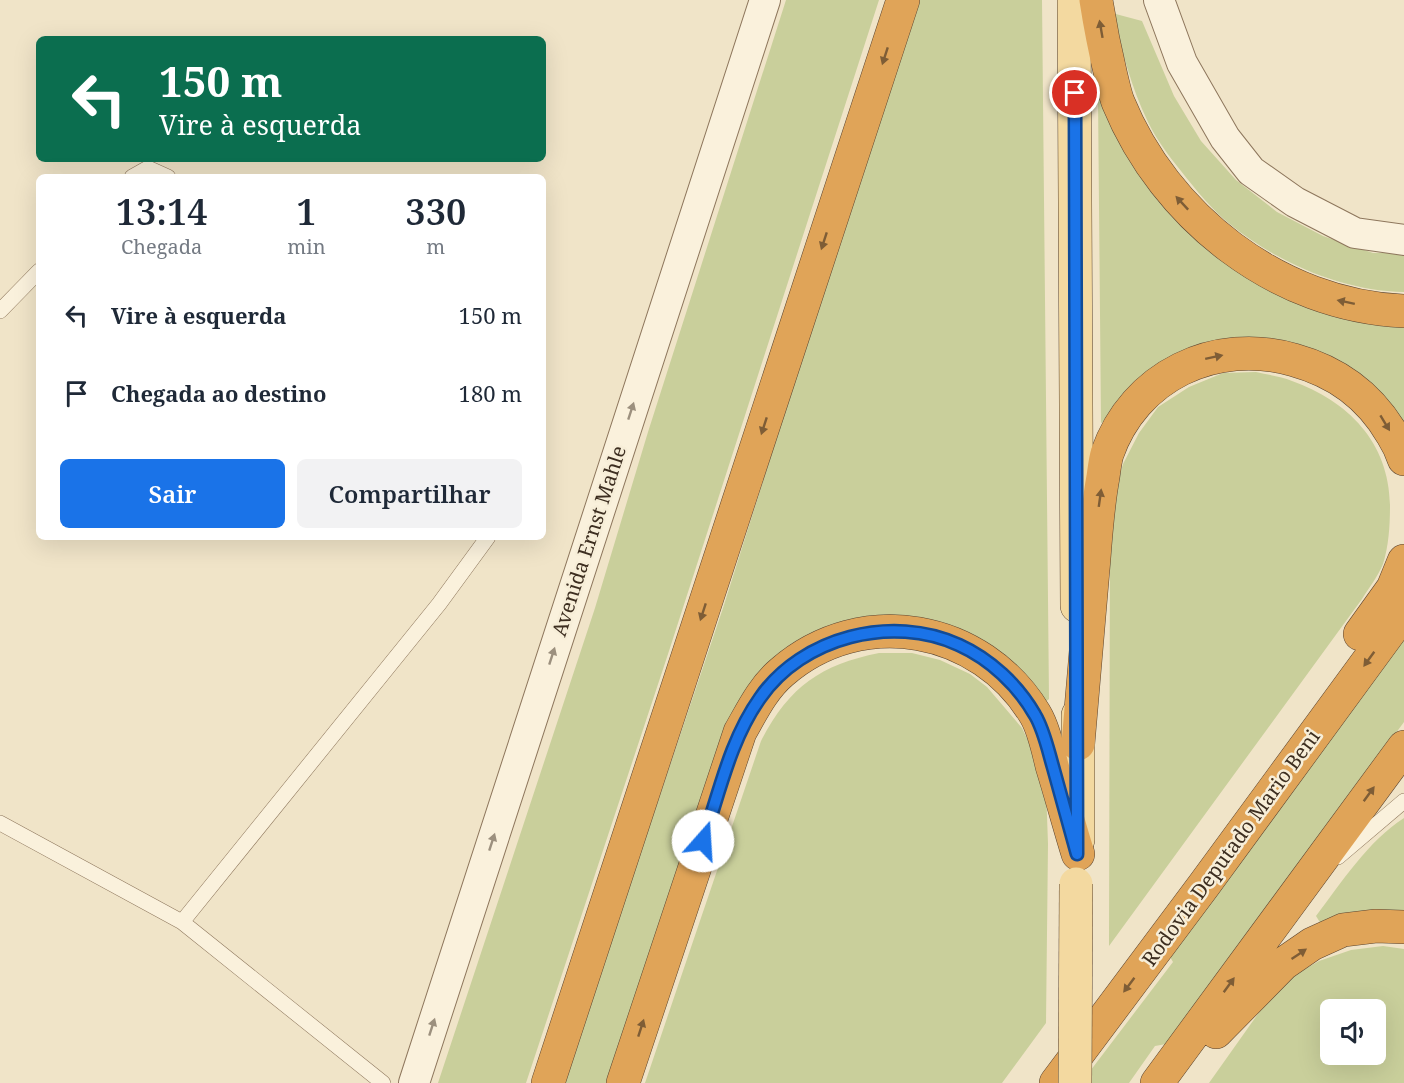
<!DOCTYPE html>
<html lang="pt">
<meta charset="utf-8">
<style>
:root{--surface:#fff;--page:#f2f2f3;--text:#1f2937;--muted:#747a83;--accent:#1a73e8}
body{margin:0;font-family:"Noto Serif",serif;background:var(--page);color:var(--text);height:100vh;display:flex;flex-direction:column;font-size:22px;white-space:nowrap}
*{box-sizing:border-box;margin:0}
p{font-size:20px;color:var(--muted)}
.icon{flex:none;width:33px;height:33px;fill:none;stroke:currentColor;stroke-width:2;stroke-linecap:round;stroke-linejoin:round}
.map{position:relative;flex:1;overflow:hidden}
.details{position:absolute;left:36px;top:174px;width:510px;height:366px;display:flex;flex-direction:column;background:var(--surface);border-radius:9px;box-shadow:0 6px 24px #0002}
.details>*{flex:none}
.banner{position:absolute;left:36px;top:36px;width:510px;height:126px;border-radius:9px;box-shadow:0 6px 24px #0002;background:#0b6e4f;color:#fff;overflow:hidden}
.tools{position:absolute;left:1320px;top:999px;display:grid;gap:12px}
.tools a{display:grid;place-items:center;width:66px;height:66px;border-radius:9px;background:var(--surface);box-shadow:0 6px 24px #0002;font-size:30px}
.pin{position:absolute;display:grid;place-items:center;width:51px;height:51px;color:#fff;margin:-26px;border:3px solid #fff;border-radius:50%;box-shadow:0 2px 6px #0007}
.me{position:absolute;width:66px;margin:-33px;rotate:19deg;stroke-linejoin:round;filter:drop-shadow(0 0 4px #0008)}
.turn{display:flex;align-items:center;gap:21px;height:126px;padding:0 24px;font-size:27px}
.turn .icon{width:78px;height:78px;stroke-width:2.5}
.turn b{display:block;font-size:42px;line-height:51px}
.eta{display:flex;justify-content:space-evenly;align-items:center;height:102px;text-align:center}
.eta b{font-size:36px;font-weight:600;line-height:42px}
.action{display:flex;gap:12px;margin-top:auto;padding:12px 24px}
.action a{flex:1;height:69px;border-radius:9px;background:var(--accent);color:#fff;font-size:24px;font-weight:600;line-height:69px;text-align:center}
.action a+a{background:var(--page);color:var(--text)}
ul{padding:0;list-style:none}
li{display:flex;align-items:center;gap:18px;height:78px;padding:0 24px}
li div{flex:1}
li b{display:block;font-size:22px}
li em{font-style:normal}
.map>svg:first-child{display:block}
</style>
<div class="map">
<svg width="1404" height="1083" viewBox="0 0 1404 1083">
<rect width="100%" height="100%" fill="#f0e4c8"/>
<!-- green -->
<path fill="#c9cf9b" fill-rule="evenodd" d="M786,0h93l-210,651 -143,432h-88l157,-475 53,-176z
M915,0h127l7,699 -5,4 -17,-27 -29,-25 -34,-20 -33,-10 -73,1 -142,135 -110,326h-43l160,-475z
M1112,13l30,8 32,75 27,45 35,39 41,32 46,24 50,17h31v39c-61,-1 -126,-29 -173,-67 -19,-15 -35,-35 -50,-54 -12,-15 -25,-32 -33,-49 -17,-35 -26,-72 -36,-109z
M1098,96l32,58 27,41 247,129v101l-147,-86 -156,84z
M1256,372c12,3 25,4 36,9 56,20 97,61 98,124 0,19 -1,40 -7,59 -5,12 -14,24 -21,35l-253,347 1,-413 2,-32 11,-37 16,-31 19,-26 31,-20 34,-14z
M1404,639v83l-238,322 -11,2 -26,37h-48l92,-121 -3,-5z
M879,653h33l28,7 30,14 17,13 35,41 11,23 13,37 2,56 -2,179 -44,60h-357l116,-342c28,-54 59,-76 118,-88z
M1404,818v96l-83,10 -5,-8c26,-34 52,-75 88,-98z
M1383,946l21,3v134h-195l51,-72 31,-34 28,-16 32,-11zM1330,1010h46v44h-46z"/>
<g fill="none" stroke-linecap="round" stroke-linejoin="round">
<defs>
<path id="lane" d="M132,177l16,-9 20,9
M0,311l39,-40
M0,823l182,99 201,161
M1338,857l66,-56
M182,922l257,-318 49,-67"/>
<path id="street" d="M1159,0l23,63 43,75 26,33 44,31 60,31 49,7
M414,1083l351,-1083"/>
<path id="primary" d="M1074,0l3,606
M1078,840v-125"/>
<path id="highway" d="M1096,0c4,26 9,51 15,76 2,8 4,18 7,26 47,115 160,204 286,209
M1360,634l33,-46 11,-27
M1078,744c5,-62 11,-124 16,-186 2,-27 4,-54 9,-81 1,-7 2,-16 4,-23 27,-78 108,-117 187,-94 43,12 75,35 98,74 5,8 9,16 12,25
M1216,1032l67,-68 29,-20 31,-14 33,-4 28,1
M548,1083l355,-1083
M623,1083l117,-351c12,-21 23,-44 42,-60 80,-69 199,-47 253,42 9,15 13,36 17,52 9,29 17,59 26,88
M1056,1083l148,-198 200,-273
M1157,1083l247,-336"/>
</defs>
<!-- lane casing -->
<use href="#lane" stroke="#8d765c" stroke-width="16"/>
<!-- street casing -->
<use href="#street" stroke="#8d765c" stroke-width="32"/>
<!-- primary casing -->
<use href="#primary" stroke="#5b4430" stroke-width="34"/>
<!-- highway casing -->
<use href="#highway" stroke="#5b4430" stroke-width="34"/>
<!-- lane -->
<use href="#lane" stroke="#faf1dc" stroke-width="15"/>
<!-- street -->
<use href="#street" stroke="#faf1dc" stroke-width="30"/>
<!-- primary -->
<use href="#primary" stroke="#f3d9a0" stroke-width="33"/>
<!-- highway -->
<use href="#highway" stroke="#e0a458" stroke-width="33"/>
<defs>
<path id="primary-bridge" d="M1075,1083l1,-199"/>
</defs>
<!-- primary-bridge casing -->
<use href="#primary-bridge" stroke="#5b4430" stroke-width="34" stroke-linecap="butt"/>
<!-- primary-bridge -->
<use href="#primary-bridge" stroke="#f3d9a0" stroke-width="33"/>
</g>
<!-- one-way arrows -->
<defs><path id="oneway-solid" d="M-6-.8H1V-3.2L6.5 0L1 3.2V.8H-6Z" transform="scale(1.5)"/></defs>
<g fill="#7e5d36">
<use href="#oneway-solid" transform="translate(1101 29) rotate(-100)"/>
<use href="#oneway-solid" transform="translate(885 56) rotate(108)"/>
<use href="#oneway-solid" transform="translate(1182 203) rotate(-133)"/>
<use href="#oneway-solid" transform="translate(824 241) rotate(108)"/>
<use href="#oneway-solid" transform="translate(1346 302) rotate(-168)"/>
<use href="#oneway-solid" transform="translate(1214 357) rotate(-12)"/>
<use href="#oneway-solid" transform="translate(1385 423) rotate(59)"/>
<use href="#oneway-solid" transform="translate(764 426) rotate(108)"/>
<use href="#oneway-solid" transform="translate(1100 498) rotate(-82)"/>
<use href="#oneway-solid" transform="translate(703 612) rotate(108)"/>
<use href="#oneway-solid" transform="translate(1369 659) rotate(126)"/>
<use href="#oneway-solid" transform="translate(1369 794) rotate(-54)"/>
<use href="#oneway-solid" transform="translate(1299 954) rotate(-34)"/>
<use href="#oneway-solid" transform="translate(1129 985) rotate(127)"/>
<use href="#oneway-solid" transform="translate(1229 985) rotate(-54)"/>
<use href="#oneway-solid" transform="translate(641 1028) rotate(-72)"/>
</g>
<g fill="#9c907e">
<use href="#oneway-solid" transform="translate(631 411) rotate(-72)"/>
<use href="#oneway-solid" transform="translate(552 656) rotate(-72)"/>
<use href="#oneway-solid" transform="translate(492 842) rotate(-72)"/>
<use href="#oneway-solid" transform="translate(432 1027) rotate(-72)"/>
</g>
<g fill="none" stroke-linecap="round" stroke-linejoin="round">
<defs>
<path id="route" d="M703,841c16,-47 27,-101 57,-143 42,-61 132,-84 199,-53 31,14 59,40 76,70 9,15 13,35 18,52 8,29 16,58 24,87l-2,-761"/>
</defs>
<!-- route casing -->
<use href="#route" stroke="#114b97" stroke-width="15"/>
<!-- route -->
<use href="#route" stroke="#1a73e8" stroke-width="10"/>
</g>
<g text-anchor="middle" stroke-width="5" stroke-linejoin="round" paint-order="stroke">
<!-- street labels -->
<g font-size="20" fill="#3d2e20" stroke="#f7eed8">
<text transform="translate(589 541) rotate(-72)" y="7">Avenida Ernst Mahle</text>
<text transform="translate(1231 848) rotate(-54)" y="7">Rodovia Deputado Mario Beni</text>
</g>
</g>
</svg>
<div class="tools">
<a><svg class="icon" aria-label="sound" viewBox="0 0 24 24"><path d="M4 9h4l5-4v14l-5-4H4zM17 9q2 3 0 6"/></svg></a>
</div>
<div class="pin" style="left:1075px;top:93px;background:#d93025"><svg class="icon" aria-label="arrive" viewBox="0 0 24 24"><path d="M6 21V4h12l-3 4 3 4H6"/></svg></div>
<svg class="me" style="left:703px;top:841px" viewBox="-20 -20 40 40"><circle r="19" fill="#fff"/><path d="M0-13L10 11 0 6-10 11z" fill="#1a73e8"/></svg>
<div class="banner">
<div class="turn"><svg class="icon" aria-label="left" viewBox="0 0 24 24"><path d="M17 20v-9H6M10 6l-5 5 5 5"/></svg><div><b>150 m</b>Vire à esquerda</div></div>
</div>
<section class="details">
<div class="eta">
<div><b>13:14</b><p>Chegada</p></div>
<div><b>1</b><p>min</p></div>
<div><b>330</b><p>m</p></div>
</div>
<ul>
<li><svg class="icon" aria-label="left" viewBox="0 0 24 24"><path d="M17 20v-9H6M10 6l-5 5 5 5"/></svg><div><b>Vire à esquerda</b></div><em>150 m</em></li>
<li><svg class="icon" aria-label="arrive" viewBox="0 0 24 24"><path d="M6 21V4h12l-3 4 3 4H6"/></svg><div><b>Chegada ao destino</b></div><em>180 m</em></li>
</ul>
<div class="action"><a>Sair</a><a>Compartilhar</a></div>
</section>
</div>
